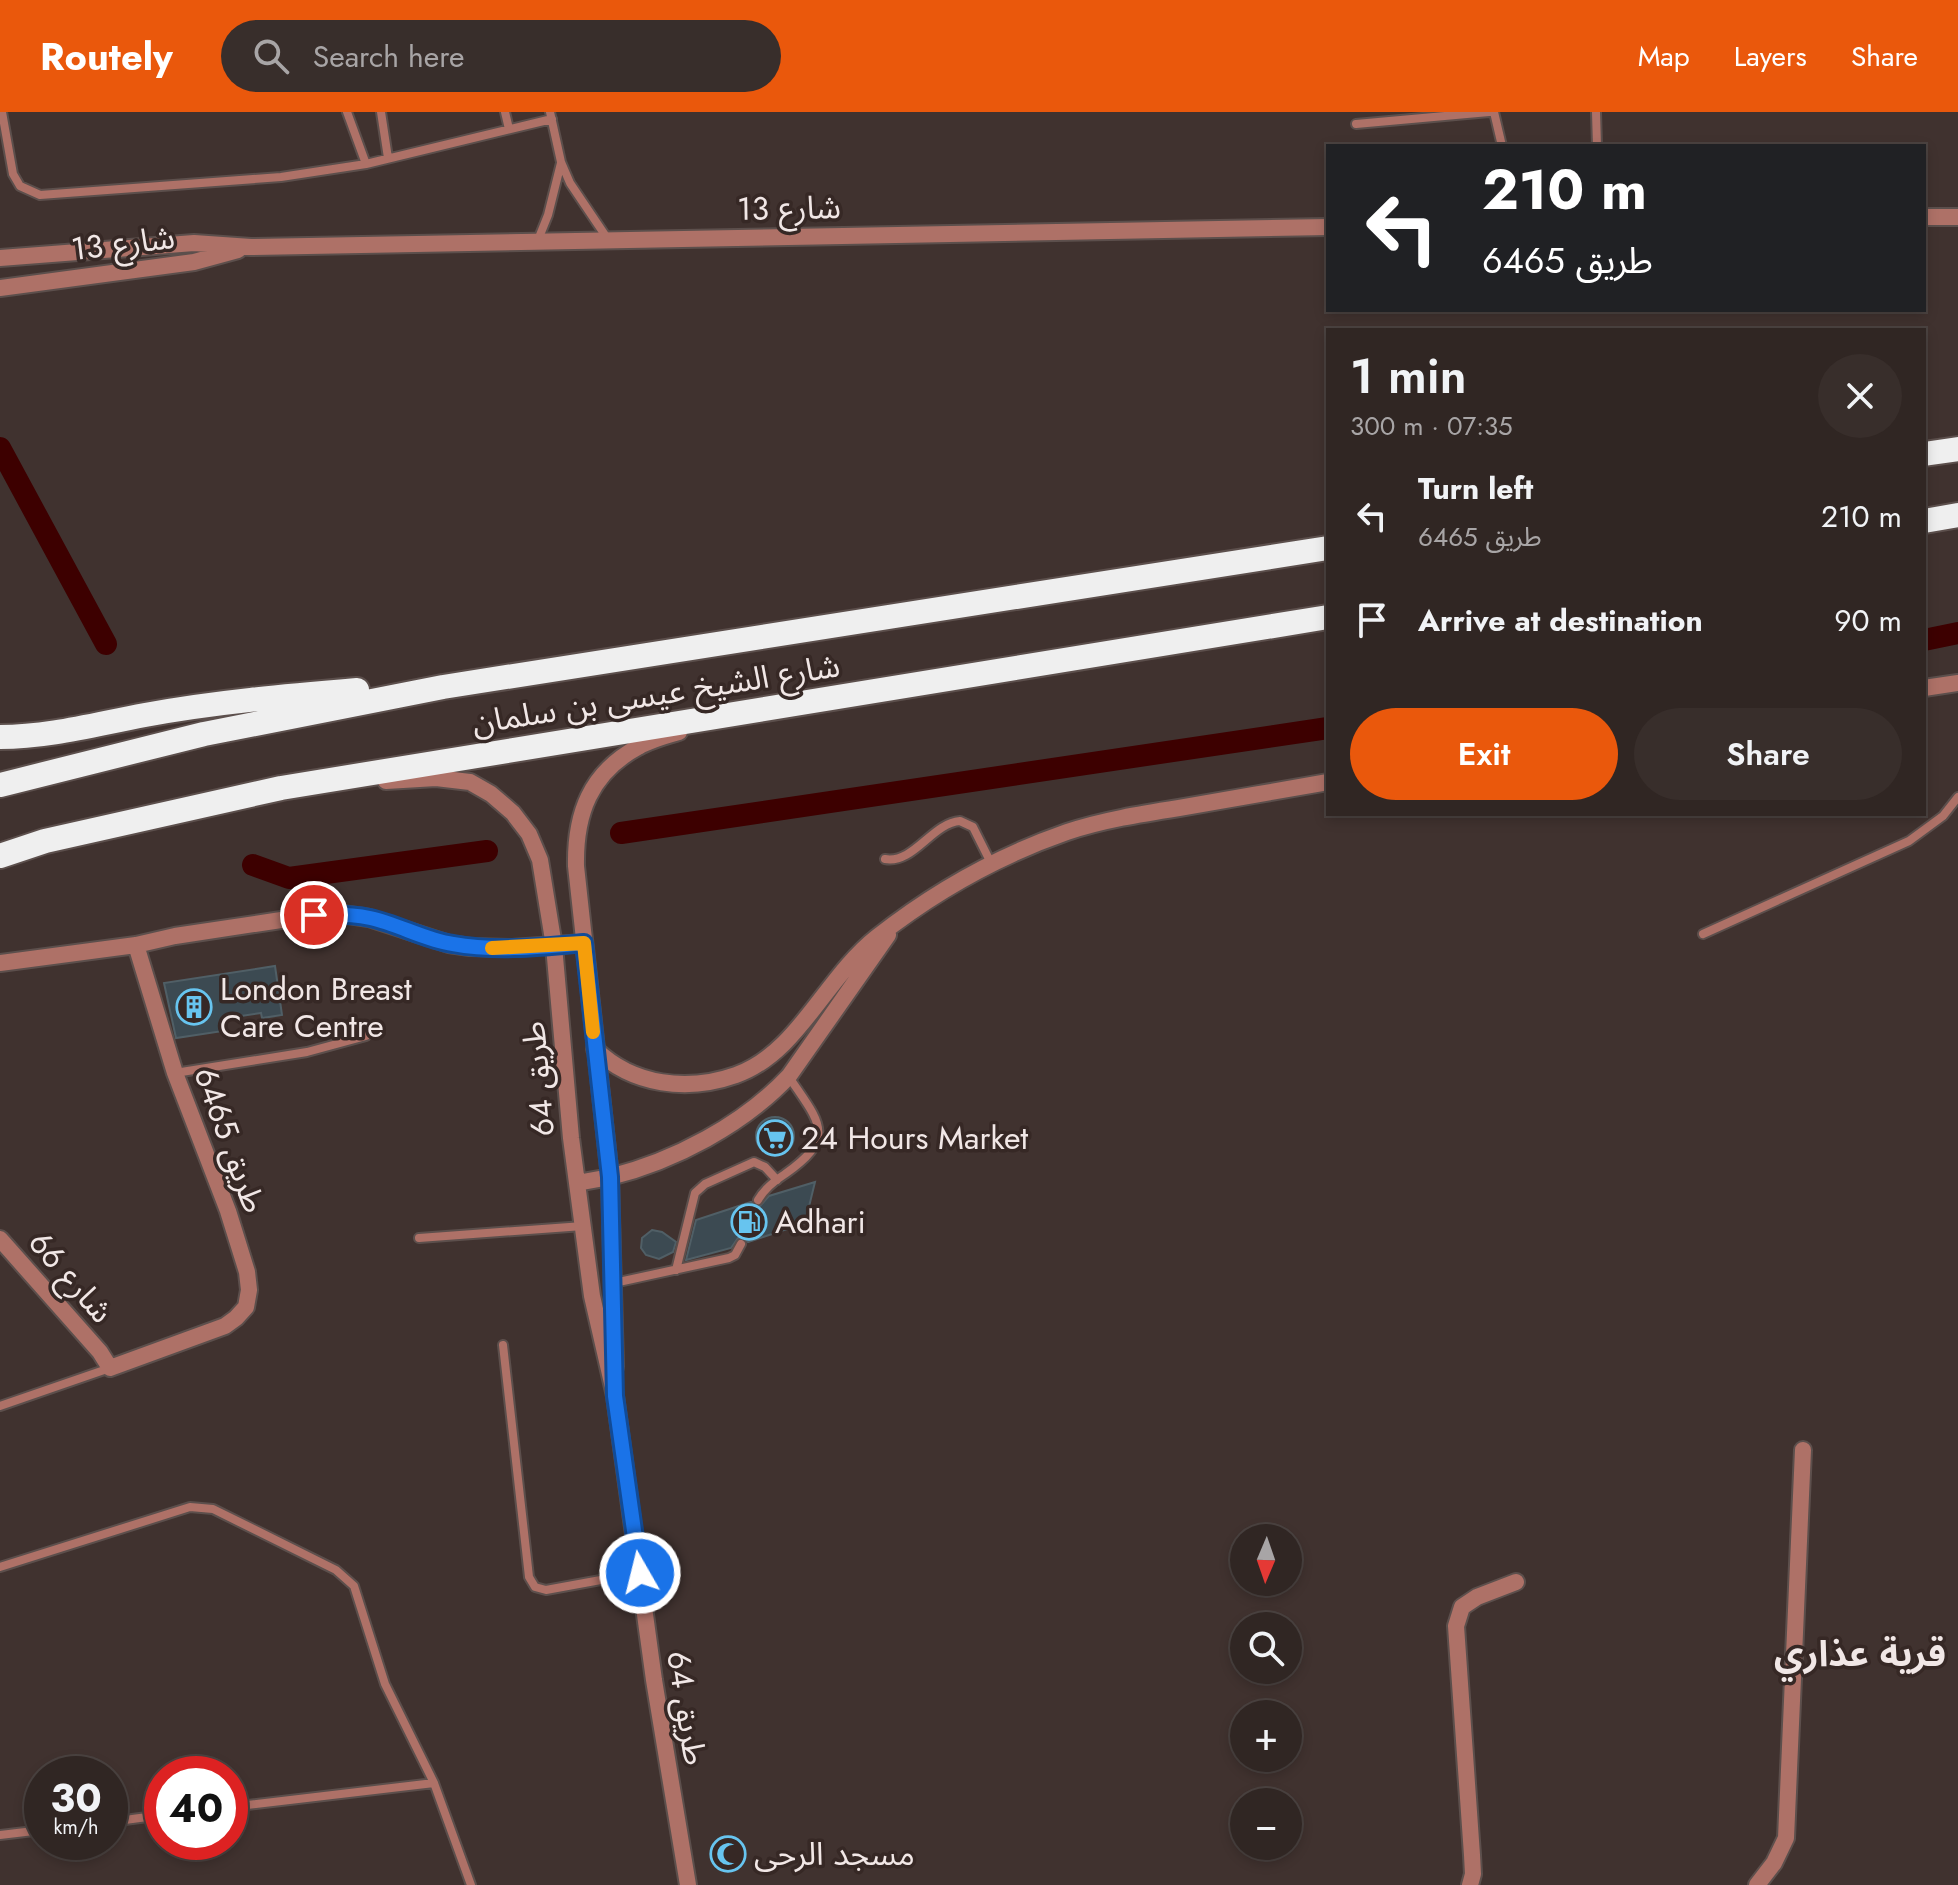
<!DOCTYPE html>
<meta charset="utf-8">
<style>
:root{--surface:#302623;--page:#382e2b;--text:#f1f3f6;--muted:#a8a5a6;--line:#4b4341;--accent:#ea580c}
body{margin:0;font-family:Jost,"Noto Sans Arabic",sans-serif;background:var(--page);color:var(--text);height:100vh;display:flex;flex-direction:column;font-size:30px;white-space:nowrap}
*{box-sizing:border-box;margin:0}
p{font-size:26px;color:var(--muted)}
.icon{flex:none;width:44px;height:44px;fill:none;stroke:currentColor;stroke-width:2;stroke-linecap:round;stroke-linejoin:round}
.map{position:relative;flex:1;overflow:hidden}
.panel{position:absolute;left:1326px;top:216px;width:600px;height:488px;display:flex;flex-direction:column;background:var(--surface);border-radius:0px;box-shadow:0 4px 12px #0003,0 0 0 2px var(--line)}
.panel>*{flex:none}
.hud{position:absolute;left:1326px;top:32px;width:600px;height:168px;border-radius:0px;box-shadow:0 4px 12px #0003,0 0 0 2px var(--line);background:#202124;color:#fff;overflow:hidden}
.needle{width:52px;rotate:182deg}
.buttons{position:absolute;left:1230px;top:1412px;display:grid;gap:16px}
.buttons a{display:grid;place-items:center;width:72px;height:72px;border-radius:50%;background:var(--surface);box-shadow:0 4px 12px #0003,0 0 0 2px var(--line);font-size:40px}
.speed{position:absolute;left:24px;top:1644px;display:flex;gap:16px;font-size:40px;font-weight:700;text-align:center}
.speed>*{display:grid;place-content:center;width:104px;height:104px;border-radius:50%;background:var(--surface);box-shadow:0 4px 12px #0003,0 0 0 2px var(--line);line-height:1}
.speed small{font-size:20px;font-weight:400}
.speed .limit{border:12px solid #d22;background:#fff;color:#111}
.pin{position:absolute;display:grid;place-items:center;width:68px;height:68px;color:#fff;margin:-34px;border:4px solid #fff;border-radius:50%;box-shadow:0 2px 8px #0007}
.me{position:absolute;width:88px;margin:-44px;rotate:352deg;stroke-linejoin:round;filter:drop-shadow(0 0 6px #0008)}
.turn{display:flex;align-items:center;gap:28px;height:168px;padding:0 24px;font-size:36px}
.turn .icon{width:104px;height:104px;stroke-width:2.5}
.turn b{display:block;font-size:56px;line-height:68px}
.round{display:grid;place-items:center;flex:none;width:84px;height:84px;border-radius:42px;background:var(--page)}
.head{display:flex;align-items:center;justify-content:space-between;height:136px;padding:0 24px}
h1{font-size:48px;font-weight:600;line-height:60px}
.action{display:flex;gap:16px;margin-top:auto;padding:16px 24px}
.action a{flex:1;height:92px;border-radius:48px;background:var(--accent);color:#fff;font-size:32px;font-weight:600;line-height:92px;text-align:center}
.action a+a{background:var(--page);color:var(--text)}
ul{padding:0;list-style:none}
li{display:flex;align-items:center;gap:24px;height:104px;padding:0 24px}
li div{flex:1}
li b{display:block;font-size:30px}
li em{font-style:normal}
header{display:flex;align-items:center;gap:48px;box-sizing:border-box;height:112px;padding:0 40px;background:var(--accent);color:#fff}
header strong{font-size:38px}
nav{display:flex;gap:44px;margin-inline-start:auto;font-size:28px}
.search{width:560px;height:72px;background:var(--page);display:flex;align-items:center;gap:20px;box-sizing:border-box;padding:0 28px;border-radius:44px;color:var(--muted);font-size:30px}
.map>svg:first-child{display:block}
</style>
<header>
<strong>Routely</strong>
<div class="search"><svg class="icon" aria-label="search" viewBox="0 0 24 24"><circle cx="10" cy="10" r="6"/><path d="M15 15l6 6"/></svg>Search here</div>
<nav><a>Map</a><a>Layers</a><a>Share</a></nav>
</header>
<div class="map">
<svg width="1958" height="1773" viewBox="0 0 1958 1773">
<rect width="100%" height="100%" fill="#40322f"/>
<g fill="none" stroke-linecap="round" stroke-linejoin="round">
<!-- canal -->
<path stroke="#3d0000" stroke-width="22" d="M0,336l106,196
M1924,528l34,-7
M621,721l707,-105
M253,753l36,13 198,-27"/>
</g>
<!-- building -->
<path fill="#3c4a52" stroke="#505f66" stroke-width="2" d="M275,854l7,49 -20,3 -1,-5 -40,6 2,12 -47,7 -12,-55z
M756 1024a19 19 0 1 1 38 0a19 19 0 1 1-38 0Z
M815,1070l-10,41 -57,19 -4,-4h-6l-7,10 -45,12 10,-40 55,-18 4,4h5l9,-10z
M652,1118l10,2 14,10 -3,10 -14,7 -13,-4 -5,-7 1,-10z"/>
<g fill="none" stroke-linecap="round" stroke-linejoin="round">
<defs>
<path id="service" d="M2,0l11,62 7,12 20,9 241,-18 85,-13 186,-45
M347,0l19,52
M381,0l7,46
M505,0l4,17
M550,0l11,50 9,21 37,55
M1494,0l8,34
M1596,0l1,34
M1356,12l133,-12
M538,128l10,-25 13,-52
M885,747c29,5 47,-36 75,-38l13,6 18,36
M1703,822l206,-93 34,-25 15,-19
M175,961l132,-21 59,-16
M758,1088c7,-12 16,-19 27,-26 53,-37 34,-52 4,-97
M419,1126l164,-12
M676,1158l19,-77 10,-9 49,-22 11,5 12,13
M614,1171l115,-25 6,-3 6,-11
M503,1233l26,232 6,10 11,3 93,-17
M0,1294l110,-38
M0,1455l190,-60 23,2 123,61 18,16 31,98 49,99 37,102
M230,1695l204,-24
M110,1710l52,-7
M0,1723l42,-5"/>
<path id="minor" d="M1924,576l34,-5
M0,851l136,-18 39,-9 139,-21 28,-1 27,4 80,26 21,3 42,1 72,-5
M595,937c38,37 93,43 141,26 62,-22 89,-97 141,-138 57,-45 121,-81 190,-105 36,-12 74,-18 112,-24 50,-9 99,-17 149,-26
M610,1065c64,-16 133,-52 179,-101l99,-141
M0,1127l100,113 10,16 115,-42 11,-8 10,-11 3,-17 -2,-18 -19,-61 -53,-138 -39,-128
M1470,1773l3,-11 -1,-19 -16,-229 6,-19 15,-10 39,-15
M1757,1773l17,-22 12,-25 17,-388"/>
<path id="tertiary" d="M1924,105h34
M0,146l194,-15 57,4 1077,-20
M0,176l194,-26 44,-12
M386,669l50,-3 34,4 21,12 22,19 16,21 11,26 14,86 17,192 21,158 23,100 39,284 34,205
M577,1071l33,-6
M615,1255l-5,-190 -34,-311c-1,-52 14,-93 62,-119 12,-7 27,-11 41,-15"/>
<path id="motorway" d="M1924,342l34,-5
M1924,409l34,-6
M0,625c50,0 96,-13 145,-22 70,-13 141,-19 212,-25
M0,673l204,-51 239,-47 885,-139
M0,744l45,-15 236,-53 1047,-171"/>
</defs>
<!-- service casing -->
<use href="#service" stroke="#5c4f4c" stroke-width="12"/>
<!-- minor casing -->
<use href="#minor" stroke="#5c4f4c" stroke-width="20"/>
<!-- tertiary casing -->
<use href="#tertiary" stroke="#5c4f4c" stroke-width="20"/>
<!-- motorway casing -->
<use href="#motorway" stroke="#5c4f4c" stroke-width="28"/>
<!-- service -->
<use href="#service" stroke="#ae7167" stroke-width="8"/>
<!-- minor -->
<use href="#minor" stroke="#ae7167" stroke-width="16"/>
<!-- tertiary -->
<use href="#tertiary" stroke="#ae7167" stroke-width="16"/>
<!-- motorway -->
<use href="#motorway" stroke="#efefef" stroke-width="24"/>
</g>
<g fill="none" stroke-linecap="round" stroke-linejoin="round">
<defs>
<path id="route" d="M314,803c19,-1 37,-1 56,3 28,6 55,22 83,26 43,8 88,3 131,-1l26,234 5,219 25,177"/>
</defs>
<!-- route casing -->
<use href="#route" stroke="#114b97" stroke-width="20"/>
<!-- route -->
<use href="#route" stroke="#1a73e8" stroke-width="14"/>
<!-- slow -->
<path stroke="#f59e0b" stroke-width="14" d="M492,836l92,-5 9,89"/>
</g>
<!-- icons -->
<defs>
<symbol id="building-ring" viewBox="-11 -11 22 22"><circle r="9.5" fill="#362825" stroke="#67c4ef" stroke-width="1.5"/><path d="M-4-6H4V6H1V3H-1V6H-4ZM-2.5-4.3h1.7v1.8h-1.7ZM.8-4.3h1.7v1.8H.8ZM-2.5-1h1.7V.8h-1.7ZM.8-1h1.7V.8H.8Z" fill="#67c4ef"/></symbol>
<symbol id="supermarket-ring" viewBox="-11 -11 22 22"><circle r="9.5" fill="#362825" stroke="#67c4ef" stroke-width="1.5"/><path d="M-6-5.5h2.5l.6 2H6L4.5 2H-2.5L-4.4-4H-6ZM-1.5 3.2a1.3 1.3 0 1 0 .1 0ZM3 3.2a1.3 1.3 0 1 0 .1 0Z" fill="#67c4ef"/></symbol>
<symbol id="fuel-ring" viewBox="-11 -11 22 22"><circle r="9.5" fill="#362825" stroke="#67c4ef" stroke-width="1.5"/><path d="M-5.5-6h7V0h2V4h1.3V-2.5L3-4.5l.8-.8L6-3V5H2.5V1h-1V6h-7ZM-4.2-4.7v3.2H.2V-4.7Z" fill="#67c4ef"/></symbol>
<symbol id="mosque-ring" viewBox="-11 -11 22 22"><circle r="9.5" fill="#362825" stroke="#67c4ef" stroke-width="1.5"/><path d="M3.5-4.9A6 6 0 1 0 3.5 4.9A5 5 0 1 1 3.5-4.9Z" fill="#67c4ef"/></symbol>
</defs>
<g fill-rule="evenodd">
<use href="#building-ring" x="174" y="875" width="40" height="40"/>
<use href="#supermarket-ring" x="755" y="1006" width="40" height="40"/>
<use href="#fuel-ring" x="729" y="1090" width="40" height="40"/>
<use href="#mosque-ring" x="708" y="1722" width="40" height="40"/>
</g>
<g text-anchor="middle" stroke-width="7" stroke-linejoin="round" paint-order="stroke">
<!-- street labels -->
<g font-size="32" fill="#f1e7e6" stroke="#362825">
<text transform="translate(789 96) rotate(-1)" y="11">شارع 13</text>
<text transform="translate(123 131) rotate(-7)" y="11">شارع 13</text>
<text transform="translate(656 582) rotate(-9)" y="11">شارع الشيخ عيسى بن سلمان</text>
<text transform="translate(538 967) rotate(-95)" y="11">طريق 64</text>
<text transform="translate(230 1028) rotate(70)" y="11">طريق 6465</text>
<text transform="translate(71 1165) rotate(49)" y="11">شارع 66</text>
<text transform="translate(687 1596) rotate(81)" y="11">طريق 64</text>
</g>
<!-- poi labels -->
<g font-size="32" fill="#f1e7e6" stroke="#362825" text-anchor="start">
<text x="220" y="888">London Breast<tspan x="220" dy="37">Care Centre</tspan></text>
<text x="801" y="1037">24 Hours Market</text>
<text x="775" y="1121">Adhari</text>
<text x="754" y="1753">مسجد الرحى</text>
</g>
<!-- quarter labels -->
<g font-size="36" font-weight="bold" fill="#f1e7e6" stroke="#362825">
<text x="1860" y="1554">قرية عذاري</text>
</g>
</g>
</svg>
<div class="buttons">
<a><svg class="needle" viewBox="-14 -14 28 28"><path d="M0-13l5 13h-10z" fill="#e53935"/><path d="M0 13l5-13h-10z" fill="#a8a5a6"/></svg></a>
<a><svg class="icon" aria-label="search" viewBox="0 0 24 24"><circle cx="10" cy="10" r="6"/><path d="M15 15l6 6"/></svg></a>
<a>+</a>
<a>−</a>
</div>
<div class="speed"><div>30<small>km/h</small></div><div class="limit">40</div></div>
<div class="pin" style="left:314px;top:803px;background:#d93025"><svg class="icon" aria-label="arrive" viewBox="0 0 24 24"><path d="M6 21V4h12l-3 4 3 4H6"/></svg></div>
<svg class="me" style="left:640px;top:1461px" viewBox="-20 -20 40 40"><circle r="17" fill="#1a73e8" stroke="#fff" stroke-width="3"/><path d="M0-11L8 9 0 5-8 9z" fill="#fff"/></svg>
<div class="hud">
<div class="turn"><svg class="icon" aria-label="left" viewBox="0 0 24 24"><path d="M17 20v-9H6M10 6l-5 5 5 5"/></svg><div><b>210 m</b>طريق 6465</div></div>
</div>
<section class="panel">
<div class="head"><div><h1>1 min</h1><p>300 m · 07:35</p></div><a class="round"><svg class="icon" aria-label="close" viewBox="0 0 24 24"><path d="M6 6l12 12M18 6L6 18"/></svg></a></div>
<ul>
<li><svg class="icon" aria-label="left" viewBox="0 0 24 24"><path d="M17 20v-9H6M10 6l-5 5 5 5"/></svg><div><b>Turn left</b><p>طريق 6465</p></div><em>210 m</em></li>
<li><svg class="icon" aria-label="arrive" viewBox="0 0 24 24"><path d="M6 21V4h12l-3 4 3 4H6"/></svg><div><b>Arrive at destination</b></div><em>90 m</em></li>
</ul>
<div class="action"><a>Exit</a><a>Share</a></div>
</section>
</div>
